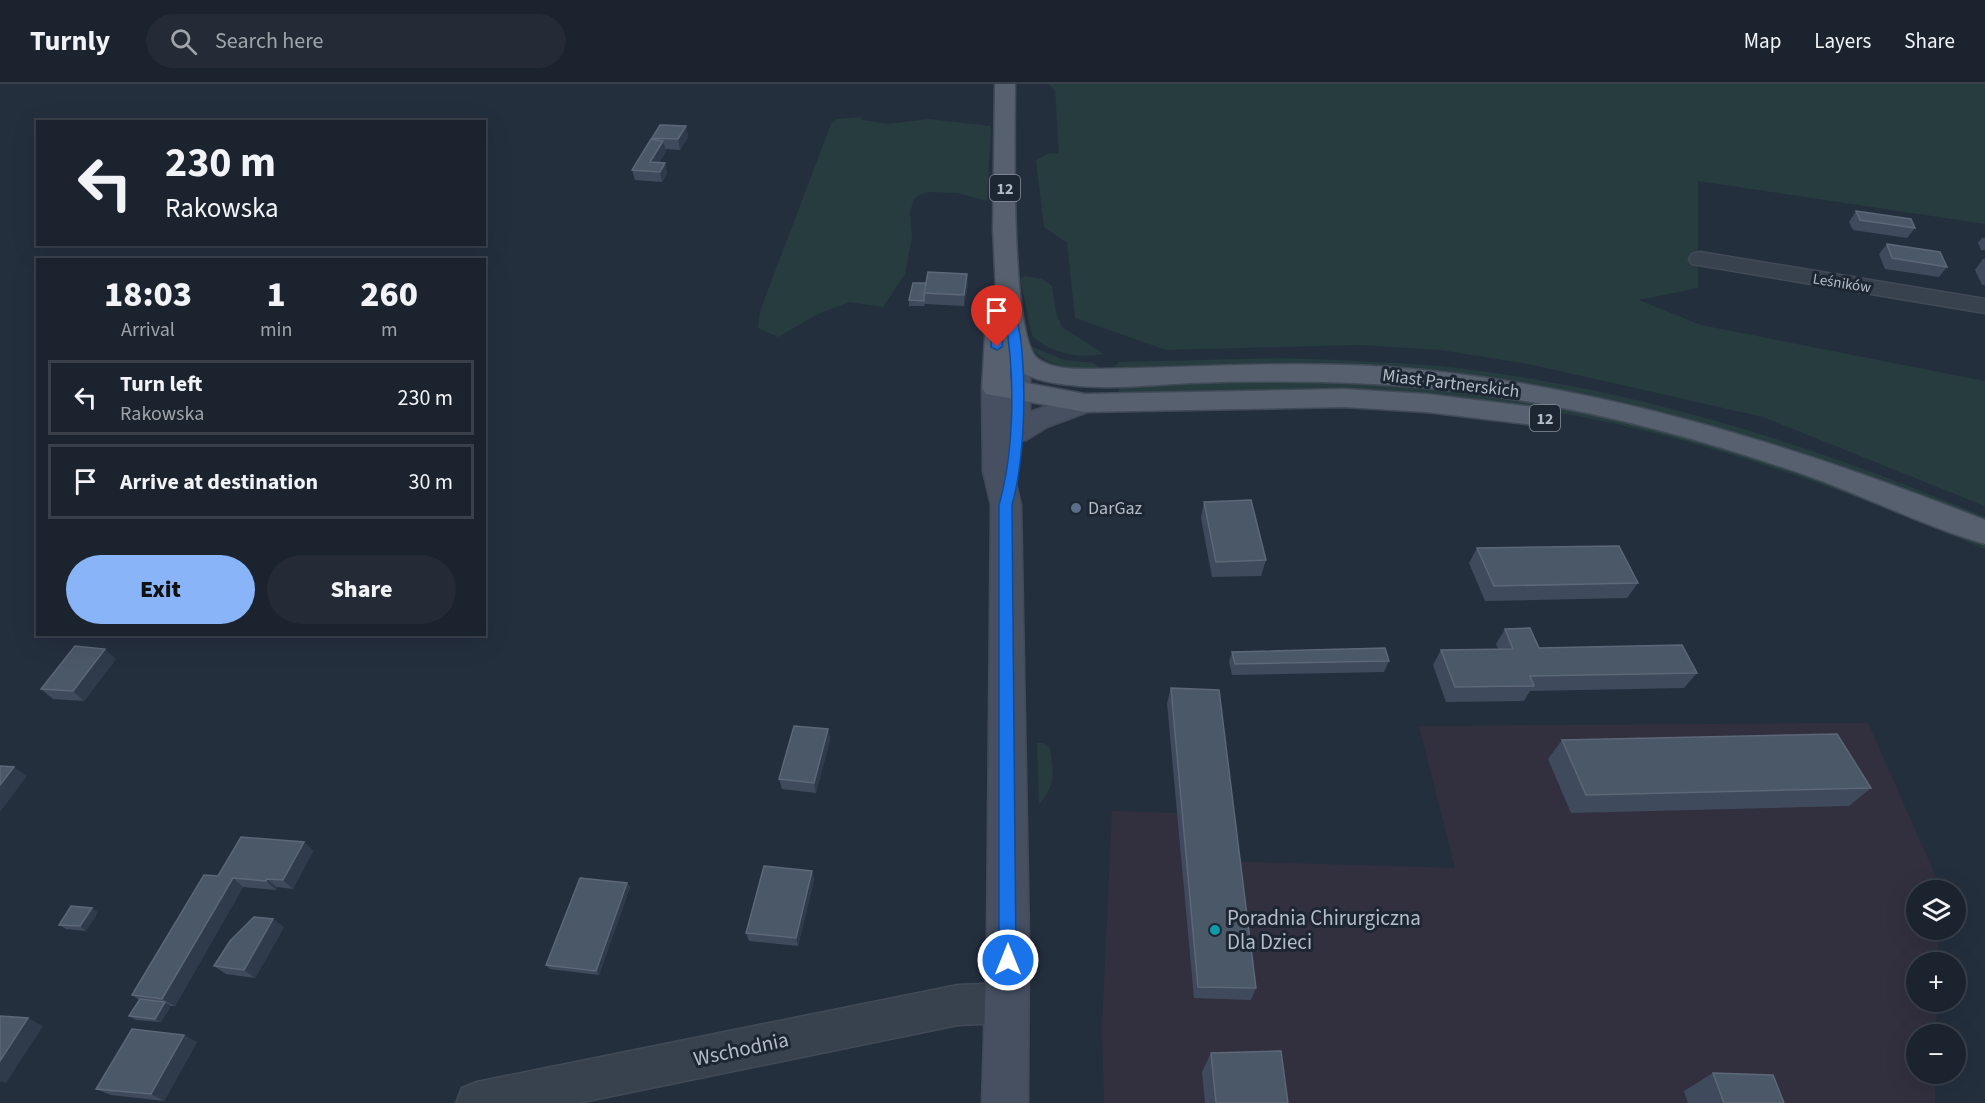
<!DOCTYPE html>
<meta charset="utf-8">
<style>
:root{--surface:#1b232e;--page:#242b36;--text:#f1f3f6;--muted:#a0a4aa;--line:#39404a;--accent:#8ab4f8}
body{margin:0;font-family:"Source Sans 3",sans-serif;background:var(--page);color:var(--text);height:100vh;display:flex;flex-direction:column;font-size:22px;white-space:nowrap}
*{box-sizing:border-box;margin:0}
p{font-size:20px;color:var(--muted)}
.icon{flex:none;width:33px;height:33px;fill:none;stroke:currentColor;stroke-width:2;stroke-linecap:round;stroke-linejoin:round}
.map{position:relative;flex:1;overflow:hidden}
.drawer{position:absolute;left:36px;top:174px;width:450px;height:378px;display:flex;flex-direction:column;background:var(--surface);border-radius:0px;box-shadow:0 6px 24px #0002,0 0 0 2px var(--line)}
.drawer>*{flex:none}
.banner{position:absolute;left:36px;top:36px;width:450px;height:126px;border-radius:0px;box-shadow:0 6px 24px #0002,0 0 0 2px var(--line);background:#1b232e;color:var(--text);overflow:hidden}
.fabs{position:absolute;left:1906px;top:796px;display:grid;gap:12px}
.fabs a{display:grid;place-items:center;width:60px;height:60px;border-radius:50%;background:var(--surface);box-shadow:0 6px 24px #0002,0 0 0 2px var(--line);font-size:30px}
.pin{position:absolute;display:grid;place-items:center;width:51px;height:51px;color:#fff;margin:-62px -26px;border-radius:50% 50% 50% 0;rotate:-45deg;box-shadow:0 0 6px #0007}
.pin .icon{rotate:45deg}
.me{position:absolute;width:66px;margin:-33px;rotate:0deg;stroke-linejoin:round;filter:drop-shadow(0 0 4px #0008)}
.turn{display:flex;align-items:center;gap:21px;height:126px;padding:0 30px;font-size:27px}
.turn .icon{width:78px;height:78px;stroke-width:2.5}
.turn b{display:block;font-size:42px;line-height:51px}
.eta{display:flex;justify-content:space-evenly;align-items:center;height:102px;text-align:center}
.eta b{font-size:36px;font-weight:800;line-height:42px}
.button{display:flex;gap:12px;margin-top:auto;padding:12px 30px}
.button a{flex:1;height:69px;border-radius:36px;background:var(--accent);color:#111;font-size:24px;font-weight:800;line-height:69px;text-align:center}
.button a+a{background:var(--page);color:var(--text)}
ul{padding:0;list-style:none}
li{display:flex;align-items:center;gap:18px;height:75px;margin:0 12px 9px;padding:0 18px;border:3px solid var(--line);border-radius:0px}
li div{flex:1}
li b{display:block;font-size:22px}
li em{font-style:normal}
header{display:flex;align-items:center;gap:36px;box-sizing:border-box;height:84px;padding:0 30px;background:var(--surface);border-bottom:2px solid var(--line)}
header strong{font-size:28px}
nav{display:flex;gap:33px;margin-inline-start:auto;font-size:21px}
.search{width:420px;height:54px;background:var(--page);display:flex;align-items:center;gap:15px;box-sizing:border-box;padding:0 21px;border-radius:33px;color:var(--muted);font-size:22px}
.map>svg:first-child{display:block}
</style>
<header>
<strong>Turnly</strong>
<div class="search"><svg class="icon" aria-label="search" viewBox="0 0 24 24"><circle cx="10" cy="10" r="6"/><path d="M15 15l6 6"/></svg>Search here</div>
<nav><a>Map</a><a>Layers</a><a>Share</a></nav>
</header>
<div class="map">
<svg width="1985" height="1019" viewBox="0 0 1985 1019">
<rect width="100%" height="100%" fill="#242f3e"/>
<!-- medical -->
<path fill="#32303f" d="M1868,639l72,163v5h-23v39h22l-1,33h-21v39h20l-1,33h-19v39h18v29h-831l-2,-76 10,-216 98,3 5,47 240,7 -36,-142z"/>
<!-- green -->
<path fill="#263c3f" d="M1049,0h936v140l-287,-43v107l-59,12 62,25 284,56v125l-222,-89 -230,-52 -93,-15 -80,-5 -194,5 -91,-32 -8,-75 -23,-16 -8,-67 13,-7 10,1 -4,-63z
M860,33l2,3 25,4 42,-5 62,7 -4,75 -29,-8 -29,-1 -10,3 -5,4 -4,13 2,25 -7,37 -22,33 -34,-5 -31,12 -40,23 -20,-9 2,-17 71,-187 6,-5z
M1025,192l17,3 10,7 4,27 6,14 42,27c-24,5 -54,-1 -72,-18l-11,-53v-5z
M1028,261l36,15 30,3 5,5c-28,2 -51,0 -71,-23z
M1279,274c62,2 125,4 186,11 180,22 354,78 520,148v6c-166,-66 -334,-125 -512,-147 -119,-15 -238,-12 -358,-8v-2l4,-4z
M1306,296l132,8 83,10 96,20 146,39 222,85v7c-147,-62 -304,-120 -463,-142 -133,-18 -268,-19 -402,-14l-3,-9z
M1037,659h6l7,5c3,25 7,36 -11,56z"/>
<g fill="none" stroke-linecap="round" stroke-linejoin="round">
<defs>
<path id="minor" d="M1700,168l285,47v14l-293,-49 -3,-5 3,-5z
M1007,899l14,6 6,14 -6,14 -14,6 -49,2 -380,78h-122l6,-15 15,-6 481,-97z"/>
<path id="secondary" d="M1017,260l9,2 4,6v60l53,-18 10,2 4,7 -4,7 -46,17 -21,13 -14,2 1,29 8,34 8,433 -1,165h-46l5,-165 4,-433 -8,-34 -1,-83 4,-6 10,-3 7,2 1,-29 4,-6z"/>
<path id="primary" d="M995,0h20c0,44 -5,250 22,274 13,11 37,11 53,11 100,-1 200,-9 300,-2 206,16 404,78 595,153v24c-59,-17 -116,-46 -174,-67 -140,-49 -290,-86 -439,-93 -60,-3 -121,-3 -181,-1 -40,2 -82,7 -121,2 -20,-2 -48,-6 -59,-24l-1,19 75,14 259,-5 82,5 108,13 10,2 4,7 -4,7 -10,2 -108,-13 -82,-5 -259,5 -99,-18 -4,-6 4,-69 4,-6 7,-1 -4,-82z"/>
</defs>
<!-- minor casing -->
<use href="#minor" stroke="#414a57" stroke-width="3"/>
<!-- secondary casing -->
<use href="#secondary" stroke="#414a57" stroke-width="3"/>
<!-- primary casing -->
<use href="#primary" stroke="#414a57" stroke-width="3"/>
<!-- minor -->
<use href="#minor" fill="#38414e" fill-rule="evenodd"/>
<!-- secondary -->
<use href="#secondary" fill="#465061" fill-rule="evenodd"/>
<!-- primary -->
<use href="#primary" fill="#56606e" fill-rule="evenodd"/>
</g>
<!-- wall -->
<path fill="#3f4b5c" d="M686,42l2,11 -8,13 -15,-1 1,2 -7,12h6l2,11 -5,8 -27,-2 -3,-10 20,-31v-1z
M1856,127l59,17 -8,10 -54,-8 -4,-8z
M1982,154h3v12h-4l-3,-7z
M1887,160l60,23 -8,10 -54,-8 -6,-15z
M1983,175h2v26h-3l-7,-15z
M913,199l55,1 -4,22 -39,-2 -1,2h-15v-6z
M1204,418l62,58 -5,16 -49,1 -11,-59z
M1477,464l161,35 -11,15 -142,3 -16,-38z
M1505,545l34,19 158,25 -13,15 -154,3 -6,10 -78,1 -13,-37 8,-15 57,-1 -2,-5z
M1232,568l157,9 -5,11 -152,3 -3,-13z
M116,575l-32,42 -31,-2 -12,-10z
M1171,604l85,300 -5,12 -57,-2 -27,-295z
M828,645l2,10 -14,54 -34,-4 -3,-10z
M1562,656l309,48 -22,18 -278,7 -23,-54z
M304,758l9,9 -20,38 -16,-2 -1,3 -33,-3 -68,119h-5l-9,16 -25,-2 -7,-4 10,-16 -7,-5 86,-119z
M812,787l2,9 -16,66 -49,-5 -3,-8z
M627,799l3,4 -31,88 -49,-6 -4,-4z
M98,828l-12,19 -20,-2 -7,-4z
M284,843l-29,51 -29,-4 -12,-8z
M197,958l-33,59 -53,-6 -15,-6z
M1211,969l77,50h-83l-3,-31z
M1713,989l71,30h-96l-4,-12z"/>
<!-- shaded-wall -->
<path fill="#2f3b4b" d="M686,42l2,11 -8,13 -2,-11z
M663,57l3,10 -12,20 -4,-9z
M665,79l2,11 -5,8 -2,-10z
M967,190l1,10 -4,22v-11z
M105,565l11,10 -32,42 -11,-10z
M828,645l2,10 -14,54 -2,-10z
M14,683l13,9 -27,36v-27z
M304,758l9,9 -20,38 -10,-9z
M812,787l2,9 -16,66 -2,-8z
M233,794l10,9 -68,119 -13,-7z
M267,795l10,8 -1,3 -10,-9z
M627,799l3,4 -31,88 -3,-4z
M92,824l6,4 -12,19 -6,-5z
M273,835l11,8 -29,51 -11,-8z
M165,918l6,4 -10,16 -6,-3z
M28,934l15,8 -37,57 -6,-2v-20z
M184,951l13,7 -33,59 -13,-7z"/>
<!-- building -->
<path fill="#4b5868" stroke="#5c6777" stroke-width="1.5" d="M660,41l26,1 -8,13 -26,-1z
M651,55l12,2 -13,21 15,1 -5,9 -28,-2z
M1856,127l55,8 4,9 -55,-8z
M1887,160l53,8 7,15 -55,-9z
M928,188l39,2 -3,21 -40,-2z
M913,199h13l-2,10v8l-15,-1z
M1251,416l15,60 -50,2 -12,-60z
M1619,462l19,37 -144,3 -17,-38z
M1530,544l9,20 143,-3 15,28 -167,3 4,10 -79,1 -14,-37 72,-1 -8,-20z
M75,562l30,3 -32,42 -32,-2z
M1385,564l4,13 -154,3 -3,-12z
M1171,604l48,2 37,298 -58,-1z
M794,642l34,3 -14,54 -35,-4z
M1837,650l34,54 -285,7 -24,-55z
M0,682l14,1 -14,18z
M241,753l63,5 -21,38 -16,-1 -1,2 -33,-3 -71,121 -30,-4 72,-120 14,1z
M764,782l48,5 -16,67 -50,-5z
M580,794l47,5 -31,88 -50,-6z
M71,822l21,2 -12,18 -21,-1z
M254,833l19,2 -29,51 -30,-4 16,-25z
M140,915l25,3 -10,17 -26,-3z
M0,932l28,2 -28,43z
M132,945l52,6 -33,59 -55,-5z
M1281,967l7,52h-72l-5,-50z
M1713,989l60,2 11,28h-60z"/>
<!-- route -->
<path fill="#1a73e8" stroke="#114b97" stroke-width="1.5" d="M1006,206l5,3c4,19 10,39 11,59 4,45 2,110 -10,153l4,455 -2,6 -6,2 -7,-2 -2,-6v-455c16,-57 16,-131 6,-188l-3,30 -5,3 -6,-3 1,-21 9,-33z"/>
<!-- markers -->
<circle fill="#5c6f8a" stroke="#1d2633" stroke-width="2" cx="1076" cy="424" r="6"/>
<circle fill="#0f9aa8" stroke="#1d2633" stroke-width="2" cx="1215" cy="846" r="6"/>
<g text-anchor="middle" stroke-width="6" stroke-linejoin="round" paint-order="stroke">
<!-- far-street labels -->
<g font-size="15" fill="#b4bcc9" stroke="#1d2633">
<text transform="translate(1842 199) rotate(9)" y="5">Leśników</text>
</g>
<!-- shield labels -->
<g fill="#1d2633" stroke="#878f9c" stroke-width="1.5">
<rect x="990" y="91" width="30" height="26" rx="4.5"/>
<rect x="1530" y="321" width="30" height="26" rx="4.5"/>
</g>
<g font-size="16" font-weight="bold" fill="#b4bcc9">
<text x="1005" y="110">12</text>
<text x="1545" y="340">12</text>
</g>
<!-- street labels -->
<g font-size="18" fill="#b4bcc9" stroke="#1d2633">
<text transform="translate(1451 299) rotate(7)" y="6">Miast Partnerskich</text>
</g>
<!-- poi labels -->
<g font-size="18" fill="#b4bcc9" stroke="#1d2633" text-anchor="start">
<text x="1088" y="430">DarGaz</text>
</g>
<!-- near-poi labels -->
<g font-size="21" fill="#b4bcc9" stroke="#1d2633" text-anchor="start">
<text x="1227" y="841">Poradnia Chirurgiczna<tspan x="1227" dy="24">Dla Dzieci</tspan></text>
</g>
<!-- near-street labels -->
<g font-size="21" fill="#b4bcc9" stroke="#1d2633">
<text transform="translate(741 965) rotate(-12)" y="7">Wschodnia</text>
</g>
</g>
</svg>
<div class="fabs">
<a><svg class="icon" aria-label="layers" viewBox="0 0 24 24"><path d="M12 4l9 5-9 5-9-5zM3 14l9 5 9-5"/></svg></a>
<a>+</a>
<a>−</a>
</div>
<div class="pin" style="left:997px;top:263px;background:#d93025"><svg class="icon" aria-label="arrive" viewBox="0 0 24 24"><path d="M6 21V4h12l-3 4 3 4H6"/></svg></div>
<svg class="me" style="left:1008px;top:876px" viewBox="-20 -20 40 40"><circle r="17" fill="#1a73e8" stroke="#fff" stroke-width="3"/><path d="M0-11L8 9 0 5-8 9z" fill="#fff"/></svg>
<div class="banner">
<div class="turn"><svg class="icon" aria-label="left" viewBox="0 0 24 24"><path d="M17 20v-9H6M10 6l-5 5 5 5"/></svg><div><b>230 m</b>Rakowska</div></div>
</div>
<section class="drawer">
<div class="eta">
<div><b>18:03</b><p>Arrival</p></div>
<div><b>1</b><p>min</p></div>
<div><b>260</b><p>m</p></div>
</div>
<ul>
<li><svg class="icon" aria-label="left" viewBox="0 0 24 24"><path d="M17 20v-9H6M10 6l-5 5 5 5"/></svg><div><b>Turn left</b><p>Rakowska</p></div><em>230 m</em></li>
<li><svg class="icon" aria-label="arrive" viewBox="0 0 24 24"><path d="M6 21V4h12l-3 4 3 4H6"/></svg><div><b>Arrive at destination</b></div><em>30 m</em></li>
</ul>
<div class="button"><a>Exit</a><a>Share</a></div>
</section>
</div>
